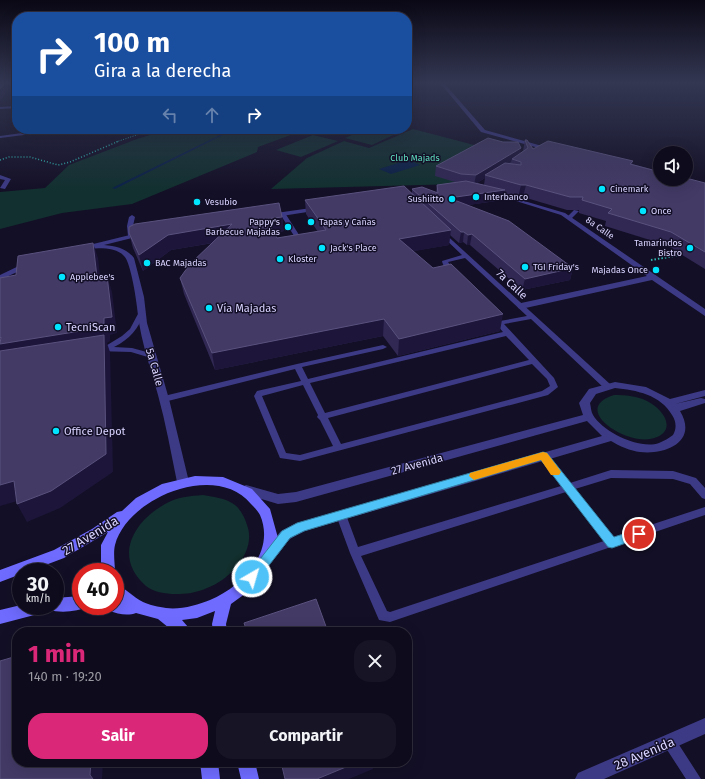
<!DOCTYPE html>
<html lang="es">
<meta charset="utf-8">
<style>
:root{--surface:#0e0b1c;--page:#171425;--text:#f1f3f6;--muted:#9b9ba3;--line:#2e2b3b;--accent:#db2777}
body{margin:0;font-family:"Fira Sans",sans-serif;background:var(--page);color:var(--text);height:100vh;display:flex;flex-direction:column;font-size:15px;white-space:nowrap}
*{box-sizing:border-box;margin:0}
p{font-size:13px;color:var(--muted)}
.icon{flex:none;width:22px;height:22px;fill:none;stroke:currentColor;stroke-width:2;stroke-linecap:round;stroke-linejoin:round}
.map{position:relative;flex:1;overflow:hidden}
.panel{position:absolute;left:12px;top:627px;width:400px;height:140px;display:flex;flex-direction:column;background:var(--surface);border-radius:16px;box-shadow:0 4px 16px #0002,0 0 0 1px var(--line)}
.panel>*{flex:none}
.top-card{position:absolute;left:12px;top:12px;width:400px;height:122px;border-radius:16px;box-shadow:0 4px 16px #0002,0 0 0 1px var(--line);background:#1a4fa0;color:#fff;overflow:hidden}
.controls{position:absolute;left:653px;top:146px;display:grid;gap:8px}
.controls a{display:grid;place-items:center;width:40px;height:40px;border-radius:50%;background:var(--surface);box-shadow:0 4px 16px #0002,0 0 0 1px var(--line);font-size:20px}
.speed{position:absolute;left:12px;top:563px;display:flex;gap:8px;font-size:20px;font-weight:700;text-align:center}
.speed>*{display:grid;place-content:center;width:52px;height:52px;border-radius:50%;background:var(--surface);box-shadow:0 4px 16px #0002,0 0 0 1px var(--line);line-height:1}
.speed small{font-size:10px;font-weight:400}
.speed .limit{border:6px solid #d22;background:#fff;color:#111}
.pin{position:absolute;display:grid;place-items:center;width:34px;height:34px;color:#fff;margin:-17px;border:2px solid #fff;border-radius:50%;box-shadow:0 1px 4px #0007}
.me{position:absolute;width:44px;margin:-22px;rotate:38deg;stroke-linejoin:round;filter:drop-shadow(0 0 3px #0008)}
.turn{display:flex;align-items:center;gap:14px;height:84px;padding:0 16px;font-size:18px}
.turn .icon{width:52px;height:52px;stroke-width:2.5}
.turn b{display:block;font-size:28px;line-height:34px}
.lanes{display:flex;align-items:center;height:38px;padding:0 16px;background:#0003;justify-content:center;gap:20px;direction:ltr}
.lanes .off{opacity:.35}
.round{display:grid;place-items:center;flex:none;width:42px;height:42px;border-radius:16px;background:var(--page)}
.head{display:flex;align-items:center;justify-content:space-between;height:68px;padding:0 16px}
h1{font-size:24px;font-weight:700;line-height:30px;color:var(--accent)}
.primary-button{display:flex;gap:8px;margin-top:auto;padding:8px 16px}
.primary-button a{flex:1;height:46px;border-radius:16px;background:var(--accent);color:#fff;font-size:16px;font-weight:700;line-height:46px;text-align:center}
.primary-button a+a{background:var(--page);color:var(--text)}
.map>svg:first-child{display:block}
</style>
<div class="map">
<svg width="705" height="779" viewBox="0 0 705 779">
<rect width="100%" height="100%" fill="#130f26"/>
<!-- green -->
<path fill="#12302f" d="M169,129h138l-49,18 -1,5 -125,52 -70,9 -62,16v-37l45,-4 24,-23 68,-26z
M366,129h36l2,1 -32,15 -27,-7z
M413,129l65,17 -19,38 -188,5 36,-31 37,-17 25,7z
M313,135l25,6 -37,16 -25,-7z
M614,395c12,0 23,1 33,6 18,9 32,32 3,38 -25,5 -80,-30 -36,-44z
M203,495c11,2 23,3 32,10 6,5 10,13 12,20 10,26 -17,55 -40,63 -11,5 -21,6 -32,6 -9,0 -22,-2 -29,-8 -33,-29 -13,-64 19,-82 12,-7 25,-8 38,-9z"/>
<!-- water -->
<path fill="#0c2248" d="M408,160l12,5 -29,9 -12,-5z"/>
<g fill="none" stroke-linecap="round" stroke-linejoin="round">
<!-- stream -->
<path fill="#0c2248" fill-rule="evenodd" d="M232,129h3l-120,60 -3,-1z"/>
<!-- path-far2 -->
<path stroke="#2fb8b0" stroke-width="1" stroke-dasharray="1 1.5" stroke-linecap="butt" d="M44,134l27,-5
M116,142l38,-13"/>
<!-- path-far1 -->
<path stroke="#2fb8b0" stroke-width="1.5" stroke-dasharray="1 2" stroke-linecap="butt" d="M0,160l9,-3h21l28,8 12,-3 49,-21"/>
<!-- path -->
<path stroke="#2fb8b0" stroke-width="2" stroke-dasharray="1.5 2" stroke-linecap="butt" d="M651,260l30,-5"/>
<!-- lane -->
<path fill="#3d3a85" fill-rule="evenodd" d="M17,106v2l-17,1v-2z
M31,129h5l-12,6 -24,3v-2l22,-3z
M574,210l5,1 -8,8h-4v-2z
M281,213h4l18,28 -1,1h-4l-18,-28z
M132,215l3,2 -2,9 1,10 -3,2 -3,-2 -1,-10 2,-9z
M442,231l168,153 1,2 -1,2h-6l-73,-69 -27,5 50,54 4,9 -10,8 -248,66 -20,-3 -26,-62 3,-5 44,-10 -6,-12 -131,33 -4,-3 4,-3 133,-32 86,-19 4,2 -4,2 -81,18 6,12 195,-47 -11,-13 -1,-1 1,-1h4l4,4 27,-5 -62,-58 -17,4 7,10 -3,2c-5,-2 -9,-8 -10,-13l20,-6 -22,-21 -1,-1zM506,336l23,24 -204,53 -15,-30zM532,364l15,15 3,7 -8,5 -201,53 -13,-26zM303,385l15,30 -1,2 3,3 13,26 -33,9 -14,-2 -24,-57z
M142,310l3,2c-7,17 -15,27 -31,35l18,1 22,6 1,2 -1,2h-3l-20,-6 -35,-1 -1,-2 1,-2h8l18,-11 8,-7 9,-17z
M543,453l3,1 24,29 41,-13 62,1 23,7 9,10v11l-3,-1 -12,-14 -17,-5 -62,-1 -36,11 39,48 91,-30v8l-315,107 -11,-2 -29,-67 -14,-38 1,-3 4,-1 4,1 13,35 203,-61 -23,-30 2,-2zM566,492l38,49 -214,71 -3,-1 -26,-55z
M669,735l5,2 27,42h-15l-24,-37 2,-5z"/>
<!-- street -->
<path fill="#3d3a85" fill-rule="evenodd" d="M440,83h4l41,47 68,19 -3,2 -69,-19z
M0,175l11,4 -6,10 -5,-1 5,-8 -5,-1z
M490,191l75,22 140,96v7l-53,-36 -131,29 -3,-1v-4l3,-1 126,-27 -86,-61 -71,-22z
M318,207l2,1v2l-51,8 -3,-2 3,-2z
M142,232l2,1v2l-40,10c12,1 22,3 30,13l10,39 3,26 22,76 20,83 -2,3 -4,2 -4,-2 -2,-3c-6,-29 -11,-58 -19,-87 -7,-26 -17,-53 -20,-80 -1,-11 -7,-53 -14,-59 -9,-10 -32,-8 -43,-6l-4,-2z
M25,263h6l1,2 -32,15v-5z
M615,382l31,5 24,12 35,-9v6l-30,8 26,-6 4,1v4l-25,8c18,30 -13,44 -40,41 -9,-1 -21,-6 -29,-11l-306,90c-5,3 -11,5 -15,8 -8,7 -15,27 -28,22l-2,-4 2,-4 19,-22 16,-8 305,-87 -15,-15 -291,81 -18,2 -36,-11 -2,-3 2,-3 4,-2 32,9 18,-2 287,-77 -4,-12 10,-14zM615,388c21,2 46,7 57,27 4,6 5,13 1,20 -4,3 -9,6 -14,8 -19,7 -56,-11 -66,-28 -2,-3 -2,-8 -3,-12l6,-9z
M705,718v16l-101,45h-29l3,-6z"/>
<!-- secondary -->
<path fill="#6f6bff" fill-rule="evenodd" d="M195,476l28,1 29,12 18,20 8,29 -9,28 -16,22 -22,16 -5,20 1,8h-14l-1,-8 3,-13 -18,7 -15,2 6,7 2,5h-16l-16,-13 -22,-6c-8,3 -19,1 -26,-2l-2,-5h7v-7l2,1 -2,-2v-14c11,4 18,13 28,18 6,3 16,5 23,6 14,2 32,-3 44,-8 32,-13 66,-48 50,-85 -2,-4 -6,-8 -9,-11 -23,-28 -67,-21 -95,-5 -17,9 -36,26 -41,46 -2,8 0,19 0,27h-14v-27l7,-13 -44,26 -37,14h-6v2l-21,8v-12l54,-20 38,-21 25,-17 5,-1 14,-13 26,-14z
M81,596v10h6c-7,6 -28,7 -37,4l-1,-3 -2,4 -5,2 -42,11v-14l21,-5 34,1v-8z
M200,762h18l2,17h-18z
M237,762h18l4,17h-18z"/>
</g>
<!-- wall -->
<path fill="#312854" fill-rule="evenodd" d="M525,140l8,9 100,12 -1,3 73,19v86l-39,-24 -61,-19 1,-5 -27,-8v-3h-12l-44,-13 -5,1 -14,-5 -1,7 -35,5 105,63 -3,12 -48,10 -52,-45h-3l-4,-3 -4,1 -9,-8 -1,10 -36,6 87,80 -102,25 -15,-20 -168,34 -31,-76 -4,-16 33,-35 -42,7 -28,21 -10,-23 -4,-15 153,-16 2,14 -10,2 3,5 41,-6 -12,-18 -1,-14 107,-6v-5l24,4 1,-8 18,-3 -20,-6 1,-10 84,-13 3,-2zM485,178l-1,7 -7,-2z"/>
<!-- shaded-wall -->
<path fill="#1d163a" d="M5,83h4l1,4 -10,14v-12z
M521,148l-2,9 -7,2 -1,3 -22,14 -4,-1v3l-11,7 2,-10z
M521,185h5l-3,12 -5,1z
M505,190l-2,10 -55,8 1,-10z
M282,217l2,14 -17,3 -1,-15z
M232,224l3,15 -64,11 -28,21 -4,-16 29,-20z
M451,230l-2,15 -51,9 1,-15z
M461,232h3l-1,10 -4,1z
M472,234l-2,11h-3l1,-10z
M93,243l5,15 4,35 -5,-16z
M573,268l-3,12 -48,10 3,-11z
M107,276l5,16 5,41 -7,2v6l-3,2 3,9 3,120 -53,36 -33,14 -10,-18 -17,-148v-18l104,-20z
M503,314l-3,17 -102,25 1,-17z
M384,319l-1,17 -168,34 -3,-17z
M14,481l10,18 -24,7v-21z
M91,762h12l-1,17h-9l-3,-4z
M358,762h15v7l-24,10h-32z"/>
<!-- building -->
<path fill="#433a66" stroke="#5a527e" d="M0,83h5l-5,6z
M488,138l15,4h15l3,6 -45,27 -15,-1 -25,-8z
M525,140h2l6,9 15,-8 85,20 -3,3 30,8v7h26v-1l19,5v69l-34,-20 -63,-19 4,-4 -30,-9 1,-3h-13l-44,-12h-5l-36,-10 20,-12 16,2v-3l-9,-3 16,-11z
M466,181l39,9 -56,8 60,23 64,47 -48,11 -53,-45 -4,1 -4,-3h-3l-49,-43 10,-2 16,6 -1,-8z
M404,186l47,44 -52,9 34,29 18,-4 52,50 -104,25 -15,-20 -172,34 -32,-75 10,-14 42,-40 -64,11 -29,20 -10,-22v-6l6,-3 144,-21 3,14 -16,2 11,19 49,-8 -21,-30z
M93,243l4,34 10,-1 5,41 -8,1v7l-5,3 -99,16 1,-7 -1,1v-60l16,-3 2,-19z
M104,335l2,119 -55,37 -34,13 -3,-23 -14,4v-134z
M316,599l12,33h-81l-3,-9z
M17,656v106h74l-1,13 3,4h-93v-118z
M281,762h77l-41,17h-32z"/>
<!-- sky -->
<linearGradient id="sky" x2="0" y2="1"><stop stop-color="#0a0815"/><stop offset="0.43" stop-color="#333752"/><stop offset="1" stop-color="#333752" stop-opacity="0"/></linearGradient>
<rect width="705" height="192" fill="url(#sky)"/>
<!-- route -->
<path fill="#4fc3f7" stroke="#337fa1" d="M543,452l4,1 67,84 25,-8 4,1 1,4 -1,3 -31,11 -4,-1 -67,-87 -237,71 -14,7 -33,43 -5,1 -4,-1 -2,-4 36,-46 15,-8z"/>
<!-- slow -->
<path fill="#f59e0b" d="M543,452l4,1 12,16 2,3 -2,3h-8l-10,-15 -67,20 -5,-4 1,-3z"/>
<!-- markers -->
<g fill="#00e5ff" stroke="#130f26" stroke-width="1.5">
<circle cx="602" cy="189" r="4"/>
<circle cx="476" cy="197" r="4"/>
<circle cx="452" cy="199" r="4"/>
<circle cx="197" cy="202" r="4"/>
<circle cx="643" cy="211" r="4"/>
<circle cx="311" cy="222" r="4"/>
<circle cx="288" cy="227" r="4"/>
<circle cx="322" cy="248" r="4"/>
<circle cx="690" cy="248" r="4"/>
<circle cx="280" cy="259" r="4"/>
<circle cx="147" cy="263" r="4"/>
<circle cx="525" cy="267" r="4"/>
<circle cx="656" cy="270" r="4"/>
<circle cx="62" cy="277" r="4"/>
<circle cx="209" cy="308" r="4"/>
<circle cx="58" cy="327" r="4"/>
<circle cx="56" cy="431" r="4"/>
</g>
<g text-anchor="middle" stroke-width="3" stroke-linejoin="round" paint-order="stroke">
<!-- far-park labels -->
<g font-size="9" fill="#5fe0c0" stroke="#130f26">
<text x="415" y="161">Club Majads</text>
</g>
<!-- far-poi labels -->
<g font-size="9" fill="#d9d4ff" stroke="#130f26" text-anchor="start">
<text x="610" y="192">Cinemark</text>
<text x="484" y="200">Interbanco</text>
<text x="444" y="202" text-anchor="end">Sushiitto</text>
<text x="205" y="205">Vesubio</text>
<text x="651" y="214">Once</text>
<text x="280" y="225" text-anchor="end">Pappy's<tspan x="280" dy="10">Barbecue Majadas</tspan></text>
<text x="319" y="225">Tapas y Cañas</text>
<text x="682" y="246" text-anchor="end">Tamarindos<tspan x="682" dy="10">Bistro</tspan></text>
<text x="330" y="251">Jack's Place</text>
<text x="288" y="262">Kloster</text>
<text x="155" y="266">BAC Majadas</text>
<text x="533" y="270">TGI Friday's</text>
<text x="648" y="273" text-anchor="end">Majadas Once</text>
<text x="70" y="280">Applebee's</text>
</g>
<!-- far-street labels -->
<g font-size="9" fill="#d9d4ff" stroke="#130f26">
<text transform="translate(600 228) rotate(35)" y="3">8a Calle</text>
</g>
<!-- street labels -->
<g font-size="11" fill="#d9d4ff" stroke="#130f26">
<text transform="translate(512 284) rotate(43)" y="4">7a Calle</text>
<text transform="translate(155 367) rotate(74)" y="4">5a Calle</text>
<text transform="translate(417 464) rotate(-15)" y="4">27 Avenida</text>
</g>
<!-- poi labels -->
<g font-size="11" fill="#d9d4ff" stroke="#130f26" text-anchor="start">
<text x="217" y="312">Vía Majadas</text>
<text x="66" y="331">TecniScan</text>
<text x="64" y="435">Office Depot</text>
</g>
<!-- near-street labels -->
<g font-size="13" fill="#d9d4ff" stroke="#130f26">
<text transform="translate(90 535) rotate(-31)" y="5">27 Avenida</text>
<text transform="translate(644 753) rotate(-23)" y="5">28 Avenida</text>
</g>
</g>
</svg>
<div class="controls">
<a><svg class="icon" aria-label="sound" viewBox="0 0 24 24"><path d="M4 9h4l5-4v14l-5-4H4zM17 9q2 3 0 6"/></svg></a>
</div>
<div class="speed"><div>30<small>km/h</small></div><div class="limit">40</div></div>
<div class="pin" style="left:639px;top:534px;background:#d93025"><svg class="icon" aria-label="arrive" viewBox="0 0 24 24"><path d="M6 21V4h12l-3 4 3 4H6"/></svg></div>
<svg class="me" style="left:252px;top:577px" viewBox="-20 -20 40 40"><circle r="17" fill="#4fc3f7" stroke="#fff" stroke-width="3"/><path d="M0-11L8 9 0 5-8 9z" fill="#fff"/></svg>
<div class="top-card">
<div class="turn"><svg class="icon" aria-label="right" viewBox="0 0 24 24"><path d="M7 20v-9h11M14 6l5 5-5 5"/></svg><div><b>100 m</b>Gira a la derecha</div></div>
<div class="lanes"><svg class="icon off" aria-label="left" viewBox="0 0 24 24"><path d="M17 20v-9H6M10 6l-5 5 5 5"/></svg><svg class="icon off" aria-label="ahead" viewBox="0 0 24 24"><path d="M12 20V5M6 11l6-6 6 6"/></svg><svg class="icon" aria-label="right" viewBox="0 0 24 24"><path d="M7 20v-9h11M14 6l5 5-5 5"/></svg></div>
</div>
<section class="panel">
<div class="head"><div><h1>1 min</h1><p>140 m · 19:20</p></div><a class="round"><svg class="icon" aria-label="close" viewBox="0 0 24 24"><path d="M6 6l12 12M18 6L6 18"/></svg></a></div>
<div class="primary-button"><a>Salir</a><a>Compartir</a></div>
</section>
</div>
